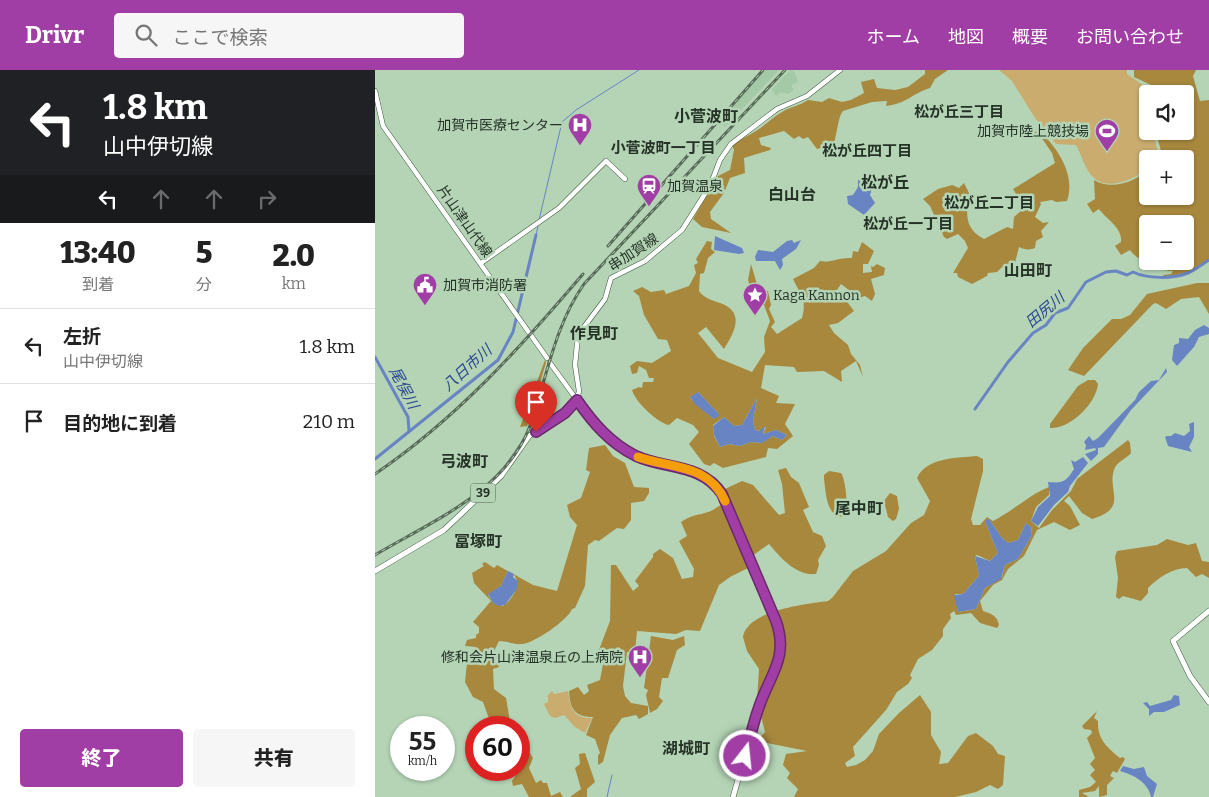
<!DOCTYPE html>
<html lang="ja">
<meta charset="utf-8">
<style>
:root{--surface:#fff;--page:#f6f6f6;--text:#222;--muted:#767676;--line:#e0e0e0;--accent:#a13ea5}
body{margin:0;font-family:Bitter,"Noto Sans JP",serif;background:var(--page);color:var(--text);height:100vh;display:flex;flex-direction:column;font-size:19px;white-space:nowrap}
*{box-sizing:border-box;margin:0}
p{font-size:16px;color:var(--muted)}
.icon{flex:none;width:28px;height:28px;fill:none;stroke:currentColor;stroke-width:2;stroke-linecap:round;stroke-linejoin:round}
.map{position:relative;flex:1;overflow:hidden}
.drawer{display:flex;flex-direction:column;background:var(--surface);width:375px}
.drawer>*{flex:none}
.guide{background:#202124;color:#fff;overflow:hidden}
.fabs{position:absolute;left:764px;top:15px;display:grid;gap:10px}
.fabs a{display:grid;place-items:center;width:55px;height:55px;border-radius:5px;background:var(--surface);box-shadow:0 1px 4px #0004;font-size:25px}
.speed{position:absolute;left:15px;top:646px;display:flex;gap:10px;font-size:25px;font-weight:700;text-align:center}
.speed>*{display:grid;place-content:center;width:65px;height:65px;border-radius:50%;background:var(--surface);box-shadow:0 1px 4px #0004;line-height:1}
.speed small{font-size:12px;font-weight:400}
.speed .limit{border:8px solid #d22;background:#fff;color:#111}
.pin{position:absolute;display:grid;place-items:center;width:42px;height:42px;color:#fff;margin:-51px -21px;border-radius:50% 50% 50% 0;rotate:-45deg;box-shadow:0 0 5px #0007}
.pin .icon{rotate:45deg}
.me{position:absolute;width:55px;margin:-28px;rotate:16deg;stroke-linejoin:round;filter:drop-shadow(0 0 4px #0008)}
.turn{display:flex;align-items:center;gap:18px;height:105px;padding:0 20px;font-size:22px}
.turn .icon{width:65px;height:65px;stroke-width:2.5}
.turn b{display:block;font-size:35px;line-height:42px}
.lanes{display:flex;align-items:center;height:48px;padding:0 20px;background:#0003;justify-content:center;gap:25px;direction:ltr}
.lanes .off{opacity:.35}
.eta{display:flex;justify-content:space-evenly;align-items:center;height:85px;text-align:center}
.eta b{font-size:30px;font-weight:800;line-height:35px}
.primary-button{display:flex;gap:10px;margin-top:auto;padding:10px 20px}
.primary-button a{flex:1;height:58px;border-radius:5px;background:var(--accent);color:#fff;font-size:20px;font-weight:800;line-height:58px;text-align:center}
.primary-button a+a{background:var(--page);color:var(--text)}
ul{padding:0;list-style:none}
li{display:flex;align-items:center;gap:15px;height:75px;padding:0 20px;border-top:1px solid var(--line)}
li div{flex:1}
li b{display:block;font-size:19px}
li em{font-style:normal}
header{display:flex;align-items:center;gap:30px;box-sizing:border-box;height:70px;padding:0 25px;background:var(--accent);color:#fff}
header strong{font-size:24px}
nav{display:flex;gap:28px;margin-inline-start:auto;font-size:18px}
.search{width:350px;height:45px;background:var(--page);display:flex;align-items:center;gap:12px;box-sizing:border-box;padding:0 18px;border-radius:5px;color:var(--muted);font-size:19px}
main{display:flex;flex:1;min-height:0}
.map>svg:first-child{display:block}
</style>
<header>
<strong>Drivr</strong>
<div class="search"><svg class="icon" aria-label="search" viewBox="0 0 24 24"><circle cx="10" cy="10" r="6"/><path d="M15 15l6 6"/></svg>ここで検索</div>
<nav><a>ホーム</a><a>地図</a><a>概要</a><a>お問い合わせ</a></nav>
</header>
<main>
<section class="drawer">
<div class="guide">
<div class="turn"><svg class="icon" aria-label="left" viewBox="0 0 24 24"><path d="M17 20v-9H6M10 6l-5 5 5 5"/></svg><div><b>1.8 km</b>山中伊切線</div></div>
<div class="lanes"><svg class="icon" aria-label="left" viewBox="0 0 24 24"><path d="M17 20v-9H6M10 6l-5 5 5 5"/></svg><svg class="icon off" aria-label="ahead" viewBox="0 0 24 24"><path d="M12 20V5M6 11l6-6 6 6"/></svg><svg class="icon off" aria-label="ahead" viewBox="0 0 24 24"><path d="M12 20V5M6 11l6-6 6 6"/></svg><svg class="icon off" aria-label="right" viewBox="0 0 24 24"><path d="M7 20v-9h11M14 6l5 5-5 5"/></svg></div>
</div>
<div class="eta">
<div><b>13:40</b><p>到着</p></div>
<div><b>5</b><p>分</p></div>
<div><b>2.0</b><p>km</p></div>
</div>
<ul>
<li><svg class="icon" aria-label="left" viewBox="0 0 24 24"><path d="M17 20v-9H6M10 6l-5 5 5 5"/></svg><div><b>左折</b><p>山中伊切線</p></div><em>1.8 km</em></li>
<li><svg class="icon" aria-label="arrive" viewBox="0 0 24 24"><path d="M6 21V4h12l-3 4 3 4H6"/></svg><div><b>目的地に到着</b></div><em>210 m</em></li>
</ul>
<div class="primary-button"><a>終了</a><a>共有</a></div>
</section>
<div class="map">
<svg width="834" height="727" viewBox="0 0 834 727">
<rect width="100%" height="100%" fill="#b4d4b5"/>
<!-- built -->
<path fill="#a4c9a6" d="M389,0h15l-54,57 -5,-6z
M415,0l4,1 4,11 -7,3 3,5 -6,4 -8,-2 -4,4 -4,-7z"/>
<!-- green -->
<path fill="#c9ac6e" d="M624,0h128v4l29,20h-9v37h6l6,26 -12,2v10c-13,10 -39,23 -54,8 -8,-8 -12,-23 -17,-32l-20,-1 -21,-26 -23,-37z
M177,621l2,3 14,-3c2,17 6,28 24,27l-7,15 -11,-7 -10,-11 -9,3 -5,-2 -6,-12 4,-2v-7z"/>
<!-- forest -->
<path fill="#a8883d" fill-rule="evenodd" d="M550,0h23l-13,9 -5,9c-17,5 -24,16 -44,18l1,-5 -15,1 -29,9c-7,8 -5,35 -17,49l-5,-12 -4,1 -9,-12 -5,2 -4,-3 -5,3 -10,-8 -25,7 2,7 10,3 -1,2 -26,8 1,15 -15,5 -6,15 -14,19 1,7 20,14 -29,-6 -9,-8 25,-43 12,-6 4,-20 -2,-5c8,-6 16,-9 24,-14 9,-6 16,-13 26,-19 8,-5 17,-6 26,-12l14,2 7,-4 13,4 9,-2 13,-7 -3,-11 13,-3 3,9 18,2 13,-3 17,-13z
M759,0h62l-3,6 7,25 9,-1v161l-20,12 -25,4 -1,-2 8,-1 2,-3c-10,1 -37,-11 -43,-21l-9,5 -6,-9 6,-4c2,-14 -15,-23 -22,-33l-6,4 -6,-9 8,-5 -1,-19c17,10 38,3 53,-9v25h38v-37h-25l1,-8 -5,-18 29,-2v-37h-34v-9l-17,-8zM772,154h38v37h-38z
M662,61h3c18,18 36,44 27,70l-11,1 -4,-2 -12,2 1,2 -6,13 8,6 6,-1 -8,9 2,6 -7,4 -1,7c-4,2 -11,2 -16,-1l-4,16 -11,2 -7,7 -9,1 -1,3 -15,8 -14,-7 -1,-4h-4l15,-25 -3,-7 -7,-7 -11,5 -3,-2 -14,-31 -7,-7 15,-10 14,-4 7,3 5,-5 5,10c-3,20 -5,36 15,46l23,-12 6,2 1,-12 8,-7 1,-4 -10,-17 42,-26 -3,-10 -13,-19 -8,1z
M332,171l5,1 -1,7 4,3 -7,6 -4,15 -4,1 -1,17c5,7 12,9 21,12 26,9 14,30 4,46l-18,-22 -8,6 20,25 34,14 13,-20 -1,-15 6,-16 -6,-16 -4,-3 2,-1 -2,-7 -9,-4 -3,-10 3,-16 8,27h9l3,14 -2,4 6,13 -4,5 6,7 25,-16c5,-18 -1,-22 -9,-39l21,-11 6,-7c10,2 20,-4 32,-3l1,-7 5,1 4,-10 12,9 -6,13h-5v9l9,-1 -1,-6 2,1 4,-3 8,4 -1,7 -13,4 4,15 -3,7 -7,-5 -6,2 -18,-14 -6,9 3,3 4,-1 12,16 -16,12 -9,2 5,8 14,12 3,9 9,11 3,12 -7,-16 -15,10 1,11 -18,-11 -27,1 -3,-5 -29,-2 -4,23 18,8 -3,7 19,1 -10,20 8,12 -16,13 -9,-1 -2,9 -43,11 -9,-5 -4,3 -6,-2 -15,-20 10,-12 -6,-7 -16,-7 -8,7c-11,-2 -34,-23 -37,-35l7,-3 3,1 1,-6h10l1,-4h-5l-3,-8 -7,-4 -2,7 -5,1 -2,-8 7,-5 15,2 19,-12 -4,-11 -9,-1 -14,-24 -5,-19 -6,-5 9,-4 9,5 13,-2 2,4 23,-8 7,-13 -2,-8 4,-2 -2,-4zM323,322l20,21 -4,6 -24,-21zM382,328l-4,23 2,9 4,1 7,-4 -3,7 13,-4 11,5 -5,5 -9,-4 -12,7 -10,-1 -11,4 -11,-2 -9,3 -6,-11 -1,-11 11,-8 10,9 8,-1z
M822,213h12v31l-10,-17 -18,2 -15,10 -10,-6 -3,1 -69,72 -16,-6 15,-22 29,-29h9l9,-4 17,-21z
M170,290l1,3 -19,63 -7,1z
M713,310h7l3,4c-2,20 -28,45 -48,44v-4l28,-38z
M753,370l2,3 1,10c-5,6 -15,9 -17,17 -7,21 15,38 -22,49l-10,-6 -13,-17 -5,5 6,5 10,19 -10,5 -16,-8 -17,8 -13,26 -16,13 -6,11 -9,5 -13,16 3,10c8,3 14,4 16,14l-2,3 -17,-5 -9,-10 -15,2 -2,-4 -4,3 1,4 -8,11v7l-11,14 -14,9 -8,16 2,3 -4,6 -11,8 -11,18 -33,37 2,9 -10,7 2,4 9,-2 9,-5 8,-9 6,-17 20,-21 21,-18 11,17v23l10,17 -2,12 9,-1 20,-27 8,-3 17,13 5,8 7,2 -2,29 -5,4 -8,-4 -14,7 -21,5h-161l4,-8 -11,-11 3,-5 -7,-8 3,-11 21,-3 -50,-10 8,-9 -8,-31 2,-32 -12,-18 -4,-14c4,-27 64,-33 85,-36l4,-3 21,-27 33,-20 25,-28 13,-8 6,-14 -13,-23c10,-21 40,-20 60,-22l6,3v12l-12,48 2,6h7l7,-8 6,4c20,-10 36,-26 56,-34v8l-13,12 -5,14 8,7 13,-18 19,-19 6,-12zM614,449l13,19 6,5 10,-3 8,-17 5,4 1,8 -14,24 -13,6 -3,12 -17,11 -9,21 -18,3 -3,-18h8l16,-18 -4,-20 2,-1 13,6 8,-8 -12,-29z
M230,375l8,11 12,7 9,24 15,1v5l-5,8 -13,2v17l-7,9 -7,-1 -18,13 -4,-1 -7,5 -3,41 -10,22 -3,1c-4,11 -39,35 -50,35 -8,1 -15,-3 -23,-3l-7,14 6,3 1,9 -6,2 1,20 12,9 5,29h-19l-9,-25 -10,-5 -8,-15 2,-19 6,-2 3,-14 -11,-1 2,-6 9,-2v-3l3,-2v-6l-6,-5 18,-21 -17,-18 -2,-10 12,-7 -2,-2 3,-2 9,6 3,-3 36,20 24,6 20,-66 -7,-8 -3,-12 14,-7 9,-26 -4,-2 3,-22zM133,501c17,7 7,27 -5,35l-10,-3 -5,-8 13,-9z
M411,398l5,9 8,6 10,24 -6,3 10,22 9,4 4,10 -8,14 1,5 -3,9c-20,2 -35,-16 -47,-30l-17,12 4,8 -26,13 -11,8 -19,46 -14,-1 -10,4 -39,-3 -2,21h-8l-4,34 2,10 6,7 17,3v8l-9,5 -3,-4 -14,3 -12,17 -7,27 -5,3v-10l2,-2 -5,-14 -9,-4 7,-18c-18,0 -23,-8 -24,-26l9,-4 6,8 5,-4 -2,-6 13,-5 3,-16 -6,-9 13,-34 1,-56h5l17,26 6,-5 -4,-5 18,-24v-3l7,-5 13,9 9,21 11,-2 1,-8 -15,-28 8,-5 -6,-14c12,-8 15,-6 27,-10 8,-2 11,-9 20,-8l1,-2 -4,-13 17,-8 11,4 26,30 6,-2 -3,-29 -4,-14z
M454,401l12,2c5,7 8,38 3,44 -18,0 -18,-24 -20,-38v-4z
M515,423l7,3 2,13 -3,10 -3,2 -5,-4 -4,-16z
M792,469l21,6 8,-2 6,18 7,1v16l-7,-4 -6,3 -9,-9c-15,0 -29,10 -39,20v5l-7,8 -18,-5 -4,3 -3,-2 2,-19 -3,-21 2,-6 40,-6z
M276,566l22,4 11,-4 1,9 -8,5 -9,28h-6l-3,19 4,4 -6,8 -7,4 -4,-18 2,-5 -4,-2z
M722,641l-3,7 4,3c-1,18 9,26 22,37l3,-1 2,2 -8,14 -4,-2 -3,5 4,2 -7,7v10l-8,2v-11l-4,5 -13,2 7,4h-10v-7l11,-3 6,-5 -6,-7 5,-5 -5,-6 5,-6 -8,-20 5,-5 -1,-3 -7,-1 -2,-3z
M144,666l14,22 -4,10 7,15 5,-3 2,3h4l4,13 9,-4 3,5h-34l-7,-13 -9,2 -1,-5 4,-6 -1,-5h4z
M210,683l10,29 -8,7v8h-17l11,-8 -6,-21 5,-4 -1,-10z"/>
<!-- water -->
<path fill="#6984c3" d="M496,105l5,2 -6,18 5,8 -11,12 -16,-11 -1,-8 6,-1 5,-8v-7h4l3,5z
M340,166l27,12 2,5 -5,1 -25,-4z
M417,170l2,3 7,-3 -5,9 -14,10 1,6 -3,5 -5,-9h-19l-1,-4 3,-7 15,2 14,-11z
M829,255l5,3v6l-10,3 -5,10 -17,19 -5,-6 2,-15 5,-2v-5l9,1 7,-9z
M791,298l1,4 -36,38 -27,37 -6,1v6l-7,7 -6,-7 11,-4 -1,-2 -10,2 1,-5 -2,-3 5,-6 4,5 5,-3 37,-38 4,-8 12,-11 8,-1z
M323,322l20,21 1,3 -5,3 -19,-15 -5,-7z
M382,328l-4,23 2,9 4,1 6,-5 -2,8 13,-4 11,5 -5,5 -9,-4 -11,7 -11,-1 -11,4 -11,-2 -9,3 -6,-12 -1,-9 11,-9 10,9 8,-1z
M819,352v15l-5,10 3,5 -24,-6 -3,-9 2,-1h4l4,-3 9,3 6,-5 -1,-7z
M708,387l5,6 -18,23 -2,6 -14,13 -16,21 -7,-5 7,-14 12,-11 -2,-14c15,1 17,1 26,-13l-3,-9 4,2z
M614,449l13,19 6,5 10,-3 8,-17 5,4 1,8 -14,24 -13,6 -4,14 -16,9 -9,21 -18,3 -4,-17 9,-1 16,-18 -4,-20 15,5 8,-8 -12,-29v-4z
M133,501l6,3 -1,3 5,4 -1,8 -12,16 -6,1 -6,-3 -5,-9 13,-8z
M799,625l5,1 1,9 -16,7h-10l-5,4v-7l-6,-6 4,-1 3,4 21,-6z
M748,696l11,3 10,-2 3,9 10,8 -4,13h-2c-3,-15 -17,-22 -31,-26z"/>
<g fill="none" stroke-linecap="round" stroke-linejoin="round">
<!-- stream -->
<path stroke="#6984c3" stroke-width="1" d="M164,150l23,-98 14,-12 63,-40
M161,165l2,-9
M232,727l5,-22"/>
<!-- river -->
<path stroke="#6984c3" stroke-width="3" d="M0,287l33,60 1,14
M600,339l33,-47 25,-29 13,-8 9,-12 13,-5 18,-26 20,-10 10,-1 11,4 6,-3c14,7 40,7 55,1 8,-3 14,-9 21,-13
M0,389l123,-99 15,-28 23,-97"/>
<defs>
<path id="secondary" d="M0,21l8,35 164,232
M106,193l78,-55 47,-47 19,18
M175,293l27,37
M202,330l2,-9 -4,-26 3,-30 27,-36 6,-21 34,-17 37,-31 28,-44 10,-26 11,-16 46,-35 30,-13 33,-26"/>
<path id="primary" d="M0,501l69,-41 57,-54 28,-40 36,-23 12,-13c22,30 45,55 82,64 18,4 36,3 51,15 19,16 54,114 66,142 14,38 -7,54 -18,87 -9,29 -16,59 -25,89
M834,541l-36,30 17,35 19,26"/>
</defs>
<!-- secondary casing -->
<use href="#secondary" stroke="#3c573d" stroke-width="5.5"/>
<!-- primary casing -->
<use href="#primary" stroke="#3c573d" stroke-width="6"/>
<!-- secondary -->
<use href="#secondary" stroke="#fff" stroke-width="4.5"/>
<!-- primary -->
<use href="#primary" stroke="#fff" stroke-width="5"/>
<defs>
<path id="rail" d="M233,176l155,-176
M0,404c81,-55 145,-126 208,-200
M0,485c57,-34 130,-63 155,-129 17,-49 24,-99 54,-142l201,-214"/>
</defs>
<!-- rail casing -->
<use href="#rail" stroke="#566a57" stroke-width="3"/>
<!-- rail -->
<use href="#rail" stroke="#b4d4b5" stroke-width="1" stroke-dasharray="4" stroke-linecap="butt"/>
</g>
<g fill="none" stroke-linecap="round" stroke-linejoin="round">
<defs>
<path id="route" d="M161,362l29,-19 12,-13c16,23 33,43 59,56 31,14 65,7 86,38l54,127c13,37 -6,53 -17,86 -6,16 -9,33 -14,49"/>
</defs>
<!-- route casing -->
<use href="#route" stroke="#69286b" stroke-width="12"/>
<!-- route -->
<use href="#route" stroke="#a13ea5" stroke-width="9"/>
<!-- slow -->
<path stroke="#f59e0b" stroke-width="9" d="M263,387c32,11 71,7 87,44"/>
</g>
<!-- icons -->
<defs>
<symbol id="hospital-pin" viewBox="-11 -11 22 30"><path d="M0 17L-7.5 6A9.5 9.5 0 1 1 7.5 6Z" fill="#a13ea5" stroke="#b4d4b5"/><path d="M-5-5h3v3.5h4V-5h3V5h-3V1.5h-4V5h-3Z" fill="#fff"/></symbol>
<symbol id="stadium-pin" viewBox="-11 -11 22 30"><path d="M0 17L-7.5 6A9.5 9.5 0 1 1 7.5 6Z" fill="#a13ea5" stroke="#b4d4b5"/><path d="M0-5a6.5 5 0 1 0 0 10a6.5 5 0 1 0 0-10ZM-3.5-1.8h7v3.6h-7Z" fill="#fff"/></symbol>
<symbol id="station-pin" viewBox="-11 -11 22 30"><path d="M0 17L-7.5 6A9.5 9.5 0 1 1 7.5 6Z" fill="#a13ea5" stroke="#b4d4b5"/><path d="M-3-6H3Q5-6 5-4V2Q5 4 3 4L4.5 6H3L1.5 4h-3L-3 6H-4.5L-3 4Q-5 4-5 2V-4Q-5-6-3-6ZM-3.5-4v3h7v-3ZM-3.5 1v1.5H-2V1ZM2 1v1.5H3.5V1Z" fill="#fff"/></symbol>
<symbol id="civic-pin" viewBox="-11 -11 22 30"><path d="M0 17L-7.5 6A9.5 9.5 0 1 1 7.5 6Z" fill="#a13ea5" stroke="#b4d4b5"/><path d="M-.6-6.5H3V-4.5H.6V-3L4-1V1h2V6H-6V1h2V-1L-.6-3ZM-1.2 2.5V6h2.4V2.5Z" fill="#fff"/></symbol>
<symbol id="sight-pin" viewBox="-11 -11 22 30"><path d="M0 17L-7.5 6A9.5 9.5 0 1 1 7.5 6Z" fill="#a13ea5" stroke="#b4d4b5"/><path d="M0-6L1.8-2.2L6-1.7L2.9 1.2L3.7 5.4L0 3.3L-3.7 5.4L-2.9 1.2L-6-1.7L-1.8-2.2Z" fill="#fff"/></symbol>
</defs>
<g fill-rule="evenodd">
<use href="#hospital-pin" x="191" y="41" width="28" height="38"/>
<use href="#stadium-pin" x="718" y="47" width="28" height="38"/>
<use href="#station-pin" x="260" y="102" width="28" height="38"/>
<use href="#civic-pin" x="36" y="201" width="28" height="38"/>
<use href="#sight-pin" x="366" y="211" width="28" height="38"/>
<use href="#hospital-pin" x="251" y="573" width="28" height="38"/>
</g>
<g text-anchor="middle" stroke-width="5" stroke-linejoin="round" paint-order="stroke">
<!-- shield labels -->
<rect fill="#b4d4b5" stroke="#506351" stroke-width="1" x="95.5" y="413.5" width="25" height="19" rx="4"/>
<g font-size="12" font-weight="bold" fill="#253226">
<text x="108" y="427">39</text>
</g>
<!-- poi labels -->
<g font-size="14" fill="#253226" stroke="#b4d4b5" text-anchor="end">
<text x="188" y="60">加賀市医療センター</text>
<text x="714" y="66">加賀市陸上競技場</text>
<text x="292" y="121" text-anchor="start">加賀温泉</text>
<text x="68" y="220" text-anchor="start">加賀市消防署</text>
<text x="398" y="230" text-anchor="start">Kaga Kannon</text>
<text x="248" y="592">修和会片山津温泉丘の上病院</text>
</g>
<!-- street labels -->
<g font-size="14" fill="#253226" stroke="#b4d4b5">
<text transform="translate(90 151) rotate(55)" y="5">片山津山代線</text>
<text transform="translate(258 182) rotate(-33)" y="5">串加賀線</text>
</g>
<!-- neighbourhood labels -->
<g font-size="15" font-weight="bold" fill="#253226" stroke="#b4d4b5">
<text x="584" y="47">松が丘三丁目</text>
<text x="288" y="83">小菅波町一丁目</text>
<text x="492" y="86">松が丘四丁目</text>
<text x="614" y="138">松が丘二丁目</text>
<text x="533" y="159">松が丘一丁目</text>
</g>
<!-- water labels -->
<g font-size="15" font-style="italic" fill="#2a4592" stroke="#b4d4b5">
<text transform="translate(670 240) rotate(-40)" y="5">田尻川</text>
<text transform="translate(92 298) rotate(-42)" y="5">八日市川</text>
<text transform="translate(29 318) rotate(62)" y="5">尾俣川</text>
</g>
<!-- quarter labels -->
<g font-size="16" font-weight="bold" fill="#253226" stroke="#b4d4b5">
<text x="331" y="52">小菅波町</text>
<text x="510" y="118">松が丘</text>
<text x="417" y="130">白山台</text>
<text x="653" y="206">山田町</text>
<text x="219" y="269">作見町</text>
<text x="89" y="397">弓波町</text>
<text x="484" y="444">尾中町</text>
<text x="103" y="477">冨塚町</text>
<text x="311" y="684">湖城町</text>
</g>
</g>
</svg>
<div class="fabs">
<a><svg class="icon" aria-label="sound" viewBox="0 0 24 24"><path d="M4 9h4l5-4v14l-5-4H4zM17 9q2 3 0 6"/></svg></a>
<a>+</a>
<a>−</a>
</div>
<div class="speed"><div>55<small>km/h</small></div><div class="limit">60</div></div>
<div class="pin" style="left:161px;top:362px;background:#d93025"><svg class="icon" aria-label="arrive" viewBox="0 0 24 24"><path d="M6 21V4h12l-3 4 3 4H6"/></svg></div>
<svg class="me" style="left:370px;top:686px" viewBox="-20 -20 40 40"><circle r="17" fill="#a13ea5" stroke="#fff" stroke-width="3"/><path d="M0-11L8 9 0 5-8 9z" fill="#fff"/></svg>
</div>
</main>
